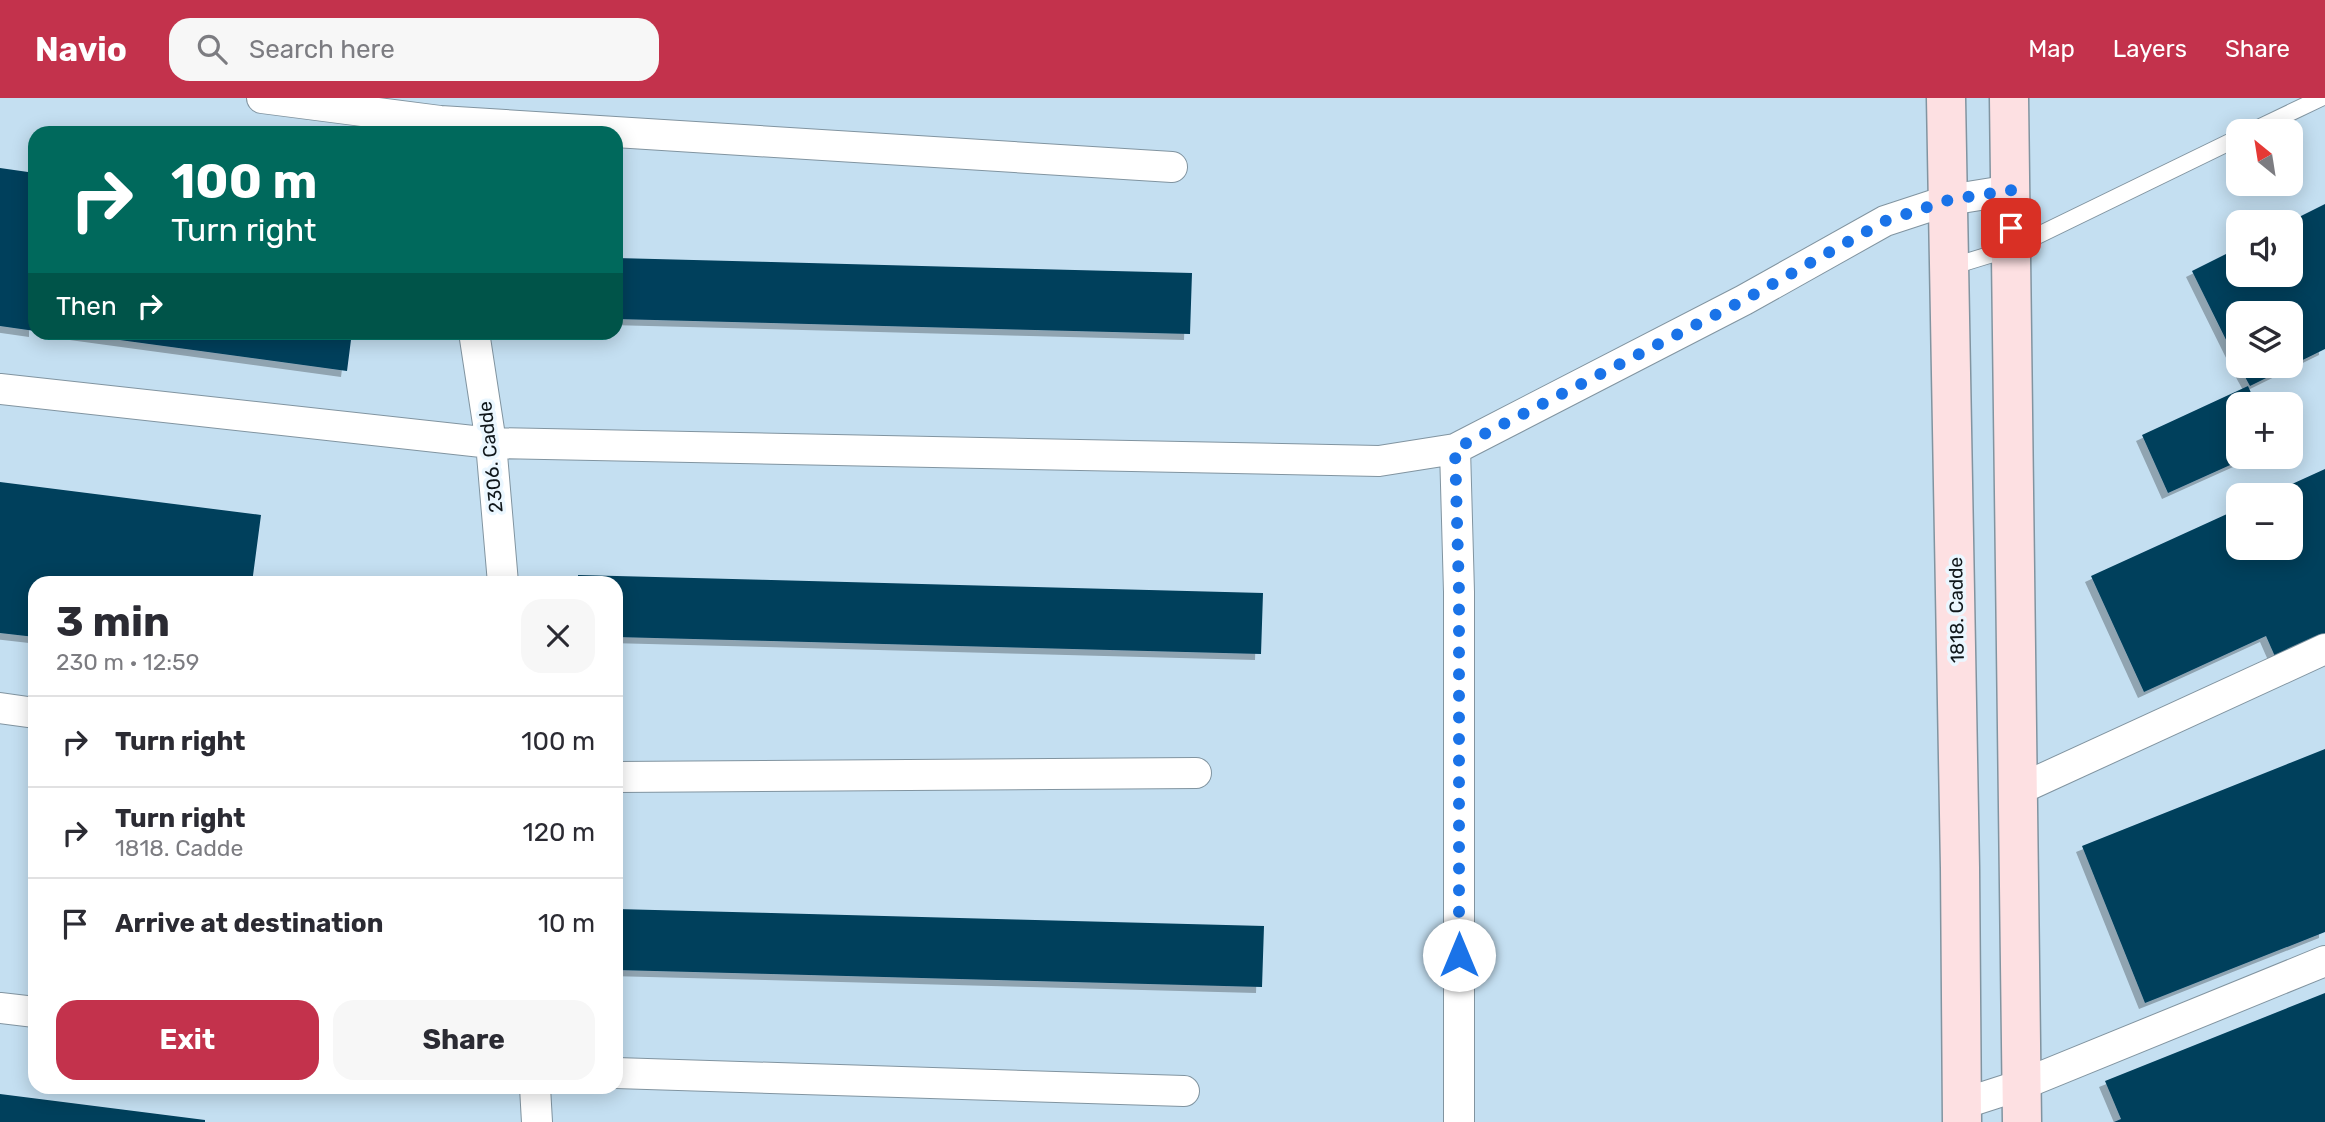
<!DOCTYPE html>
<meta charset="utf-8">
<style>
:root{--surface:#fff;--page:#f7f7f7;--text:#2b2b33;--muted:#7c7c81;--line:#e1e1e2;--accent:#c3324c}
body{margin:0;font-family:Rubik,sans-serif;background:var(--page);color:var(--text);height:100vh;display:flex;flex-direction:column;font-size:26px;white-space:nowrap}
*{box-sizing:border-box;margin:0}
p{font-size:23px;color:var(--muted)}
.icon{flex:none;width:38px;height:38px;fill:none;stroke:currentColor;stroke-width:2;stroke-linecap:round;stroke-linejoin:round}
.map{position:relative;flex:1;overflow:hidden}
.side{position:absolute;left:28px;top:478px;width:595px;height:518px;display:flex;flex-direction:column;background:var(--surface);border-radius:21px;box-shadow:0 4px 18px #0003}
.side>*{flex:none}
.banner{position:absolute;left:28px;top:28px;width:595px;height:214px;border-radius:21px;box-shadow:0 4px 18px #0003;background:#00695c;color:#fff;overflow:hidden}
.needle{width:46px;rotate:330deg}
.tools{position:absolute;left:2226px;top:21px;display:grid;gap:14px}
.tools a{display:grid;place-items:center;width:77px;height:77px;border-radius:14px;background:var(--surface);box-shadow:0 4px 18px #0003;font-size:35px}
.pin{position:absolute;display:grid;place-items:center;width:60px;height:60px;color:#fff;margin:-30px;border-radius:14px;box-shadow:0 4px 10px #0006}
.me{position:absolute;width:77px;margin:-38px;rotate:0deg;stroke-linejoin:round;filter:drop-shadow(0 0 5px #0008)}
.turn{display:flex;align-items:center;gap:24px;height:147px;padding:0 28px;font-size:32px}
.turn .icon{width:91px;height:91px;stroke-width:2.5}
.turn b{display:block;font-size:49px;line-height:60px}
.then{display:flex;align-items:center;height:66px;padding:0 28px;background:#0003;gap:14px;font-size:26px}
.round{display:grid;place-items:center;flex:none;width:74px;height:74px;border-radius:21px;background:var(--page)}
.head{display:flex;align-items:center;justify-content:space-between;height:119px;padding:0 28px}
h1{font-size:42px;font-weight:700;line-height:52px}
.primary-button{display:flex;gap:14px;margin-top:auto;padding:14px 28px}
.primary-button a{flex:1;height:80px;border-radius:21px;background:var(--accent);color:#fff;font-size:28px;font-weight:700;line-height:80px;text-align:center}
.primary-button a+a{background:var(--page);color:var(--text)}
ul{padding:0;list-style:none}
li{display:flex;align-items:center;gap:21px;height:91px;padding:0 28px;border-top:2px solid var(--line)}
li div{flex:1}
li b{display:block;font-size:26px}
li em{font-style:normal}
header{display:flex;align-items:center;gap:42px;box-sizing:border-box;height:98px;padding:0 35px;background:var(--accent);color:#fff}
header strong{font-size:33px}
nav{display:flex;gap:38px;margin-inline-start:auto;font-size:24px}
.search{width:490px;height:63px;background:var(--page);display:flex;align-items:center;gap:18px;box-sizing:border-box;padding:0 24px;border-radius:21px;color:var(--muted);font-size:26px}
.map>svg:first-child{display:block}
</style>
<header>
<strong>Navio</strong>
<div class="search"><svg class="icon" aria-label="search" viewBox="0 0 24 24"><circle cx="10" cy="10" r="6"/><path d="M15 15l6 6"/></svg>Search here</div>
<nav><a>Map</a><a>Layers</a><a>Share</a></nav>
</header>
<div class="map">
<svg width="2325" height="1024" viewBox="0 0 2325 1024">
<defs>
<filter id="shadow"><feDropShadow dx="-6" dy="6" stdDeviation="0" flood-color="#0004"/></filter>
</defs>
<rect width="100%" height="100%" fill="#d7ebf8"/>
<!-- built -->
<path fill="#c4dff1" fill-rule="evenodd" d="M0,0h2325v1024h-2325zM2238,33h53v53h-53zM35,35h581v199h-581zM2238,124h53v53h-53zM2238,215h53v53h-53zM2238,306h53v53h-53zM2238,397h53v53h-53zM35,485h581v504h-581z"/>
<!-- building -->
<path fill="#003f5c" filter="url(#shadow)" d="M0,70l35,5v158l-35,-5z
M2325,106v145l-75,37 -11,-20h52v-53h-53v51l-46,-93 46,-23v27h53v-54z
M616,160l576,15 -2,61 -574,-15z
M61,234h291l-5,39z
M2248,288l8,18h-18v53h10l-80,36 -26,-58z
M2325,371v169l-48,23 -11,-25 -122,56 -53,-116 147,-67v39h53v-53h-23z
M0,384l261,33 -9,68h-217v54l-35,-4z
M578,477l685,18 -2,61 -645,-17v-54h-38z
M2325,651v183l-180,71 -63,-157z
M616,811l648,17 -2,61 -646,-17z
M2325,895v129h-211l7,-3 -16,-38z
M0,996l205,26v2h-205z"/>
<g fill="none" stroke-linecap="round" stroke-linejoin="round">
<defs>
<path id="service" d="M2252,33l69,-33
M1950,169l62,-19 226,-110"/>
<path id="minor" d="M262,0l178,23 732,46
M474,234l17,111 12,140
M0,291l491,54 888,18 76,-12 289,-149 141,-79 64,-21 62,-10
M1455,351l4,143v530
M0,610l35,5
M616,679l580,-4
M2018,692l307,-141
M0,910l35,4
M616,975l568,18
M535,989l2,35
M1962,1006l59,-19 304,-124"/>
<path id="secondary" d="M1946,0l14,770 2,254
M2009,0l13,1024"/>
</defs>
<!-- service casing -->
<use href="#service" stroke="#8194a0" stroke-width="18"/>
<!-- minor casing -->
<use href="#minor" stroke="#8194a0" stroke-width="32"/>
<!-- secondary casing -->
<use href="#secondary" stroke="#8194a0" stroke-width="41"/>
<!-- service -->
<use href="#service" stroke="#fff" stroke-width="16"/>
<!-- minor -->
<use href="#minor" stroke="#fff" stroke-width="30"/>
<!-- secondary -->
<use href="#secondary" stroke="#fde0e2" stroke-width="38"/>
</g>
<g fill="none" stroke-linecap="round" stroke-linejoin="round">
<!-- route -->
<path stroke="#1a73e8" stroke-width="12" stroke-dasharray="0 21.6" d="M1459,857v-363l-4,-143 289,-149 141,-79 64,-21 62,-10v38"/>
</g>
<g text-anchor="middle" stroke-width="7" stroke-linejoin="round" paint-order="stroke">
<!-- street labels -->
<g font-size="19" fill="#10171b" stroke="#ebf7ff">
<text transform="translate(490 359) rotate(-96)" y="7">2306. Cadde</text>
<text transform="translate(1956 512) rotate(-91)" y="7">1818. Cadde</text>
</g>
</g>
</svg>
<div class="tools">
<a><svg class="needle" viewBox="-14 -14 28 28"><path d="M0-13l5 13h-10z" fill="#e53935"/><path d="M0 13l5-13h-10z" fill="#7c7c81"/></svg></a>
<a><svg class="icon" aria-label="sound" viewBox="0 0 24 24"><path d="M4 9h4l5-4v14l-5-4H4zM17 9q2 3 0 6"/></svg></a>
<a><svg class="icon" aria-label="layers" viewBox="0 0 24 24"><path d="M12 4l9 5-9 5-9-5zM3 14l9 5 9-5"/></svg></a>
<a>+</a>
<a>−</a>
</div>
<div class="pin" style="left:2011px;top:130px;background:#d93025"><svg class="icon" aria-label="arrive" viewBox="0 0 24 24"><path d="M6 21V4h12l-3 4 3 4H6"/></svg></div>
<svg class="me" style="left:1459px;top:857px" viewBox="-20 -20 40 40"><circle r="19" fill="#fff"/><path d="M0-13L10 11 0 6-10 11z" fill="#1a73e8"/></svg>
<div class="banner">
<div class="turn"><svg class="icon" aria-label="right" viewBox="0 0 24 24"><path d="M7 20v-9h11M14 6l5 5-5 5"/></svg><div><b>100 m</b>Turn right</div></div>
<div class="then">Then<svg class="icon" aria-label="right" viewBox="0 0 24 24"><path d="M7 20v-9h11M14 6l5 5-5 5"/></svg></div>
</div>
<section class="side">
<div class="head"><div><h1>3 min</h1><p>230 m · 12:59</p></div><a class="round"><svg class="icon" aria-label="close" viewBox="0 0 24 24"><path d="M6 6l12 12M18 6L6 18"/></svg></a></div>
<ul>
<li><svg class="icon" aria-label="right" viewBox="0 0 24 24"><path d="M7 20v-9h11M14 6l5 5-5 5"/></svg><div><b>Turn right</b></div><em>100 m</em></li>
<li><svg class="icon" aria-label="right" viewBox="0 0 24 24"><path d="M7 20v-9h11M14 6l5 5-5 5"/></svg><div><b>Turn right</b><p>1818. Cadde</p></div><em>120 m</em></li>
<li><svg class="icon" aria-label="arrive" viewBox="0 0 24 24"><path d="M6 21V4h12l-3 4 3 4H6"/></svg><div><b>Arrive at destination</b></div><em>10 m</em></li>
</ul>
<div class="primary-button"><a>Exit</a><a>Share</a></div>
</section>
</div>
